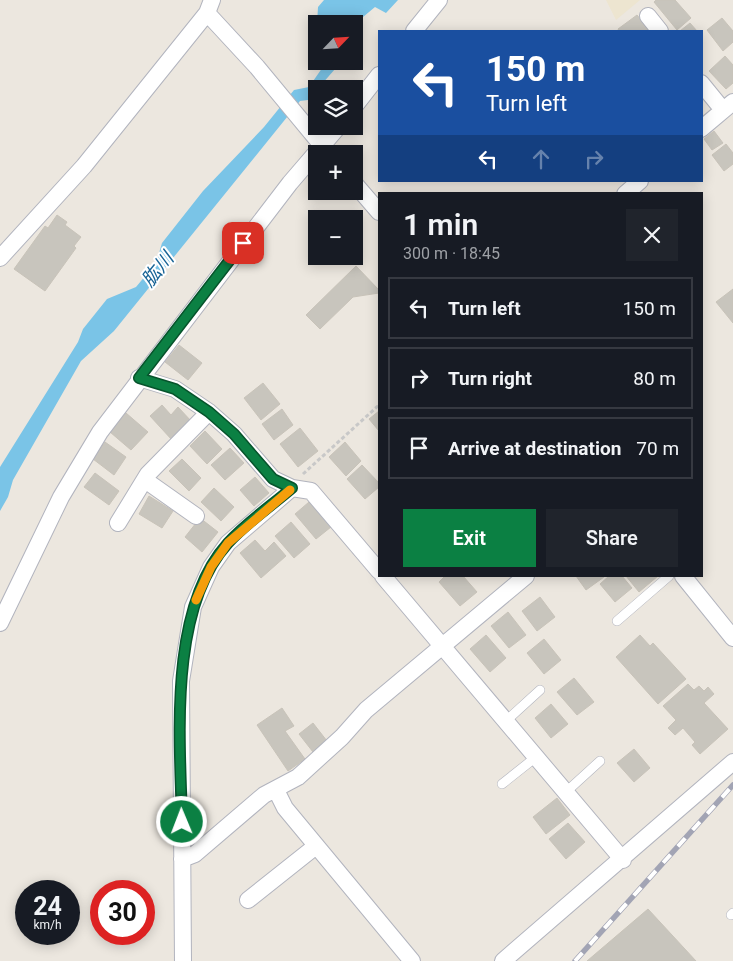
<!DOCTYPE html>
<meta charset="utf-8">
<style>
:root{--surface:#171b24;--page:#20242c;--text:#f1f3f6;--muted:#9ea1a6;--line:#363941;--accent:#0b8043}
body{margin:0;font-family:Roboto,"Noto Sans JP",sans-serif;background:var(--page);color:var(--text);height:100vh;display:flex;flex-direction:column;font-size:19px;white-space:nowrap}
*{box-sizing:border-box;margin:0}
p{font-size:16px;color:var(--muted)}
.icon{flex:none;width:28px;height:28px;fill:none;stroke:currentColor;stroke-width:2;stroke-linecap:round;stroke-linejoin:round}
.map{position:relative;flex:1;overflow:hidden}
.drawer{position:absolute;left:378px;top:192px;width:325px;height:385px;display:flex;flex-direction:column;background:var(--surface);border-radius:0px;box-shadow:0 2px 12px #0003}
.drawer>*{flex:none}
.hud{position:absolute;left:378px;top:30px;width:325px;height:152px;border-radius:0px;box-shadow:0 2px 12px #0003;background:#1a4fa0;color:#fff;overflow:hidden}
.needle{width:32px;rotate:65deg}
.controls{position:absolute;left:308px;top:15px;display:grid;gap:10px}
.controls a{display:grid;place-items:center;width:55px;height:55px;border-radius:0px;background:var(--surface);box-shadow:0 2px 12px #0003;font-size:25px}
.speed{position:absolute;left:15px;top:880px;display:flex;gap:10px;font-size:25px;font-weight:700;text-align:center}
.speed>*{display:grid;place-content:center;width:65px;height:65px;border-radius:50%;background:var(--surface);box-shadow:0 2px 12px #0003;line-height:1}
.speed small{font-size:12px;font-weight:400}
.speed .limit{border:8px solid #d22;background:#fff;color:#111}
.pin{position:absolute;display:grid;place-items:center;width:42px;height:42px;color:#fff;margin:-21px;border-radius:10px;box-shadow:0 2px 8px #0006}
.me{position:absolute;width:55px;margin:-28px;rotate:359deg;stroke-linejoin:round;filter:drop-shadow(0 0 4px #0008)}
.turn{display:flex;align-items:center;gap:18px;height:105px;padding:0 25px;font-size:22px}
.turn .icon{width:65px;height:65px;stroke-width:2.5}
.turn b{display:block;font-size:35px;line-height:42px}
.lanes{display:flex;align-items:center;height:48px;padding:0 25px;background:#0003;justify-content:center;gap:25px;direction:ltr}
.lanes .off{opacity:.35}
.round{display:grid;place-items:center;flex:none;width:52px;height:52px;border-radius:0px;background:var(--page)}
.overview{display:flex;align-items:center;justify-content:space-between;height:85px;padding:0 25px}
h1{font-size:30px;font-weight:600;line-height:38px}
.button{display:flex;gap:10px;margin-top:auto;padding:10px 25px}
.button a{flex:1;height:58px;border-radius:0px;background:var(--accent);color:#fff;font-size:20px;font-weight:600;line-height:58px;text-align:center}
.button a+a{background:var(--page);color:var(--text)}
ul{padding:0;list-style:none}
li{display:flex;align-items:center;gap:15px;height:62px;margin:0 10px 8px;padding:0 15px;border:2px solid var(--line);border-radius:0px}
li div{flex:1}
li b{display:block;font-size:19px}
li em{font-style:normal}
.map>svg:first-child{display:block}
</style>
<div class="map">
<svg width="733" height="961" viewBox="0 0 733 961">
<rect width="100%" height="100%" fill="#ece7df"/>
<!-- education -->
<path fill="#ede5d0" d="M606,0h34l-24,20z"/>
<!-- water -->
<path fill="#7ac4e7" d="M324,0h74l-12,13 -11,-6 -12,10 -9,21v-14h-37l1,-17z
M327,61h15l-34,39 -8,1 -186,230 -33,30 -68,119 -5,17 -8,14v-44l78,-125 5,-13 24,-30 29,-12 20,-24 6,-20 41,-52 61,-64 30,-37 15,-3z"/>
<!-- building -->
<path fill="#c8c5bd" stroke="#c8c3b9" d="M656,0h19l16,18 -14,12 -23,-28z
M637,15l13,16h-31l-1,-2z
M722,18l11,13v11l-10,9 -16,-21z
M690,23l7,8h-17z
M725,56l8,9v18l-7,6 -17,-18z
M714,131l9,12 -11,7 -8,-11z
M726,144l7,9v11l-9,7 -12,-16z
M57,215l10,7 -2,3 16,12 -7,9 2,2 -31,43 -31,-22 31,-43 3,2z
M356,266l23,24v3l-26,4 -33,32 -14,-14z
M733,289v34l-17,-21z
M179,345l23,18 -14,17 -23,-18z
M263,383l17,21 -19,16 -17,-22z
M162,405l9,10 7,-8 14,15 -20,18 -22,-24z
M282,409l11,16 -19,15 -12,-16z
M379,411v20l-10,-12z
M126,413l22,19 -17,18 -21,-18z
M300,428l18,23 -20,16 -18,-23z
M205,431l17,18 -15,15 -17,-18z
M105,442l21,15 -12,18 -21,-16z
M345,442l16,19 -15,15 -17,-19z
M230,448l14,15 -19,17 -14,-15z
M182,459l19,19 -12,13 -20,-20z
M362,465l17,18v4l-14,12 -18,-20z
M95,473l24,18 -10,14 -25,-18z
M255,477l14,16 -15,13 -14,-16z
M214,488l20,19 -13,14 -20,-19z
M149,496l24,15 -11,17 -23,-14z
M309,502l22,25 -15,12 -21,-25z
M200,518l18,14 -16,20 -17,-15z
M291,522l19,22 -16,14 -19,-22z
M255,540l10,11 9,-9 12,14 -25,22 -21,-25z
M445,576h18l14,16 -17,14 -21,-24z
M576,576h27l1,1 -18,13z
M609,576h13l10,12 -17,14 -15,-18z
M626,576h32l-19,16z
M540,597l15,20 -18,14 -15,-20z
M508,612l18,23 -17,13 -18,-22z
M486,635l20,23 -16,14 -20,-23z
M640,635l10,11 3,-3 33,36 -28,25 -42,-47z
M544,639l17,21 -17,14 -17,-21z
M574,678l20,24 -17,13 -20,-23z
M688,684l6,6 5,-4 5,5 4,-4 6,7 -10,9 24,26 -28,25 -8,-9 3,-3 -12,-14 -8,7 -7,-7 8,-8 -13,-14z
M551,704l17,20 -17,14 -16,-20z
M282,708l12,18 -9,5 20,28 -17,12 -31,-46z
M313,723l14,18 -14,11 -14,-18z
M634,749l16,19 -16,14 -17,-19z
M557,798l13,17 -24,19 -13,-17z
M568,823l17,19 -19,17 -17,-20z
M648,909l48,52h-109z"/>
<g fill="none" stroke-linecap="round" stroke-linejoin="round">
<defs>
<path id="lane" d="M617,621l52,-45
M506,721l34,-31
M502,784l34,-27
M566,792l34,-31
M731,915l2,-2"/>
<path id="street" d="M207,13l50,54 72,87
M648,16l12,15
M414,31l25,-31
M701,83l22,27
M354,107l25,-32
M701,129l32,-27
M354,183l25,29
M625,194l15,-13
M0,258l84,-92 123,-153 5,-13
M139,378l36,11 34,23 25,22 39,45 19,9 19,3 68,80
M145,480l51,36
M118,523l30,-49 61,-62
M383,576l240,284
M683,576l50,62
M0,623l61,-126 39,-65 190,-249 49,-57
M276,790l9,18 127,153
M182,859l13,-5 69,-59 34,-18 44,-40 24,-27 160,-134
M248,900l68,-54
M183,961l-2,-280 12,-74 18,-40 17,-24 64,-55
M503,961l230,-199"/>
</defs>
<!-- lane casing -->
<use href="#lane" stroke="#b2b4be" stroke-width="10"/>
<!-- street casing -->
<use href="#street" stroke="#b2b4be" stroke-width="18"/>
<!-- path -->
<path stroke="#c8c8c8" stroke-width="3" stroke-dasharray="4 2.5" stroke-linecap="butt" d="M303,474l76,-69"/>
<!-- lane -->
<use href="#lane" stroke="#fff" stroke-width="9"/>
<!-- street -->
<use href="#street" stroke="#fff" stroke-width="16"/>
<defs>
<path id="rail" d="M575,961l158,-176"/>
</defs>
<!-- rail casing -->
<use href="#rail" stroke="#a2a4b4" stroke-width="5.5"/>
<!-- rail -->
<use href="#rail" stroke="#fff" stroke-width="4" stroke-dasharray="11" stroke-linecap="butt"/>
</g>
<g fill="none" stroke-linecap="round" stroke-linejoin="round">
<defs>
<path id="route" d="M182,822c-2,-83 -14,-213 46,-279 18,-20 43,-37 64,-55l-19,-9 -39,-45 -25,-22 -34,-23 -36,-11 104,-135"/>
</defs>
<!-- route casing -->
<use href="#route" stroke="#07532c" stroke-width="12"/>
<!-- route -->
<use href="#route" stroke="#0b8043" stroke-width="9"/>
<!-- slow -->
<path stroke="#f59e0b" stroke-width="9" d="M196,600l15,-33 17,-24 62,-53"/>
</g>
<g text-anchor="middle" stroke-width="4" stroke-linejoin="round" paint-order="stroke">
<!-- water labels -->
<g font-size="19" font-style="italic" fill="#176395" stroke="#fff">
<text transform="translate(157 269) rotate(-51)" y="7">肱川</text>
</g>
</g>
</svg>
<div class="controls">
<a><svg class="needle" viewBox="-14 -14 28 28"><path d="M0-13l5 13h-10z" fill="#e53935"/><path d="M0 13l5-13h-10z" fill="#9ea1a6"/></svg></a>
<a><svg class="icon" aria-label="layers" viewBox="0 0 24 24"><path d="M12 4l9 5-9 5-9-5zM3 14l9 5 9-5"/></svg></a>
<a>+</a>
<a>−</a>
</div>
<div class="speed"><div>24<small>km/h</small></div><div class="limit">30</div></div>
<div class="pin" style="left:243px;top:243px;background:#d93025"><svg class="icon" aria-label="arrive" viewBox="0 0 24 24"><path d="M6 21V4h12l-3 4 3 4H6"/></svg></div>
<svg class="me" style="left:182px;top:822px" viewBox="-20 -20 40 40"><circle r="17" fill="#0b8043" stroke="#fff" stroke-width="3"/><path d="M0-11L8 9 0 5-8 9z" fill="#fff"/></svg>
<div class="hud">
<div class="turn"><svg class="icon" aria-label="left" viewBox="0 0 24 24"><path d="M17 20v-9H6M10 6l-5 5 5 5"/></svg><div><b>150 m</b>Turn left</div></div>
<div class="lanes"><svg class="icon" aria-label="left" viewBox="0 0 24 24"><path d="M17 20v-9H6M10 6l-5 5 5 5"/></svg><svg class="icon off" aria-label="ahead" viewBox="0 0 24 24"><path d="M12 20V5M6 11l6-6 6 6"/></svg><svg class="icon off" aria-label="right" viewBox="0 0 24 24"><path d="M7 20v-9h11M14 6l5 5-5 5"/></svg></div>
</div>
<section class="drawer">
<div class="overview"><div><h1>1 min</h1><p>300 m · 18:45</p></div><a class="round"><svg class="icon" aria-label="close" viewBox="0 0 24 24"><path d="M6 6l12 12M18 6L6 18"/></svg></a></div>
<ul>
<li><svg class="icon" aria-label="left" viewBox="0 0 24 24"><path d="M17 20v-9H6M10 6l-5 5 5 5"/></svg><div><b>Turn left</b></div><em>150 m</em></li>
<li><svg class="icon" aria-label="right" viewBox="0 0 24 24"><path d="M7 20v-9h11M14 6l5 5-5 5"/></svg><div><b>Turn right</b></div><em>80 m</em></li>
<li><svg class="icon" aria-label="arrive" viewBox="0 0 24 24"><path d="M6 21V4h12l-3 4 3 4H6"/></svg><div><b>Arrive at destination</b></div><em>70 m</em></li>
</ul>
<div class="button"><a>Exit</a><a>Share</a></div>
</section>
</div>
